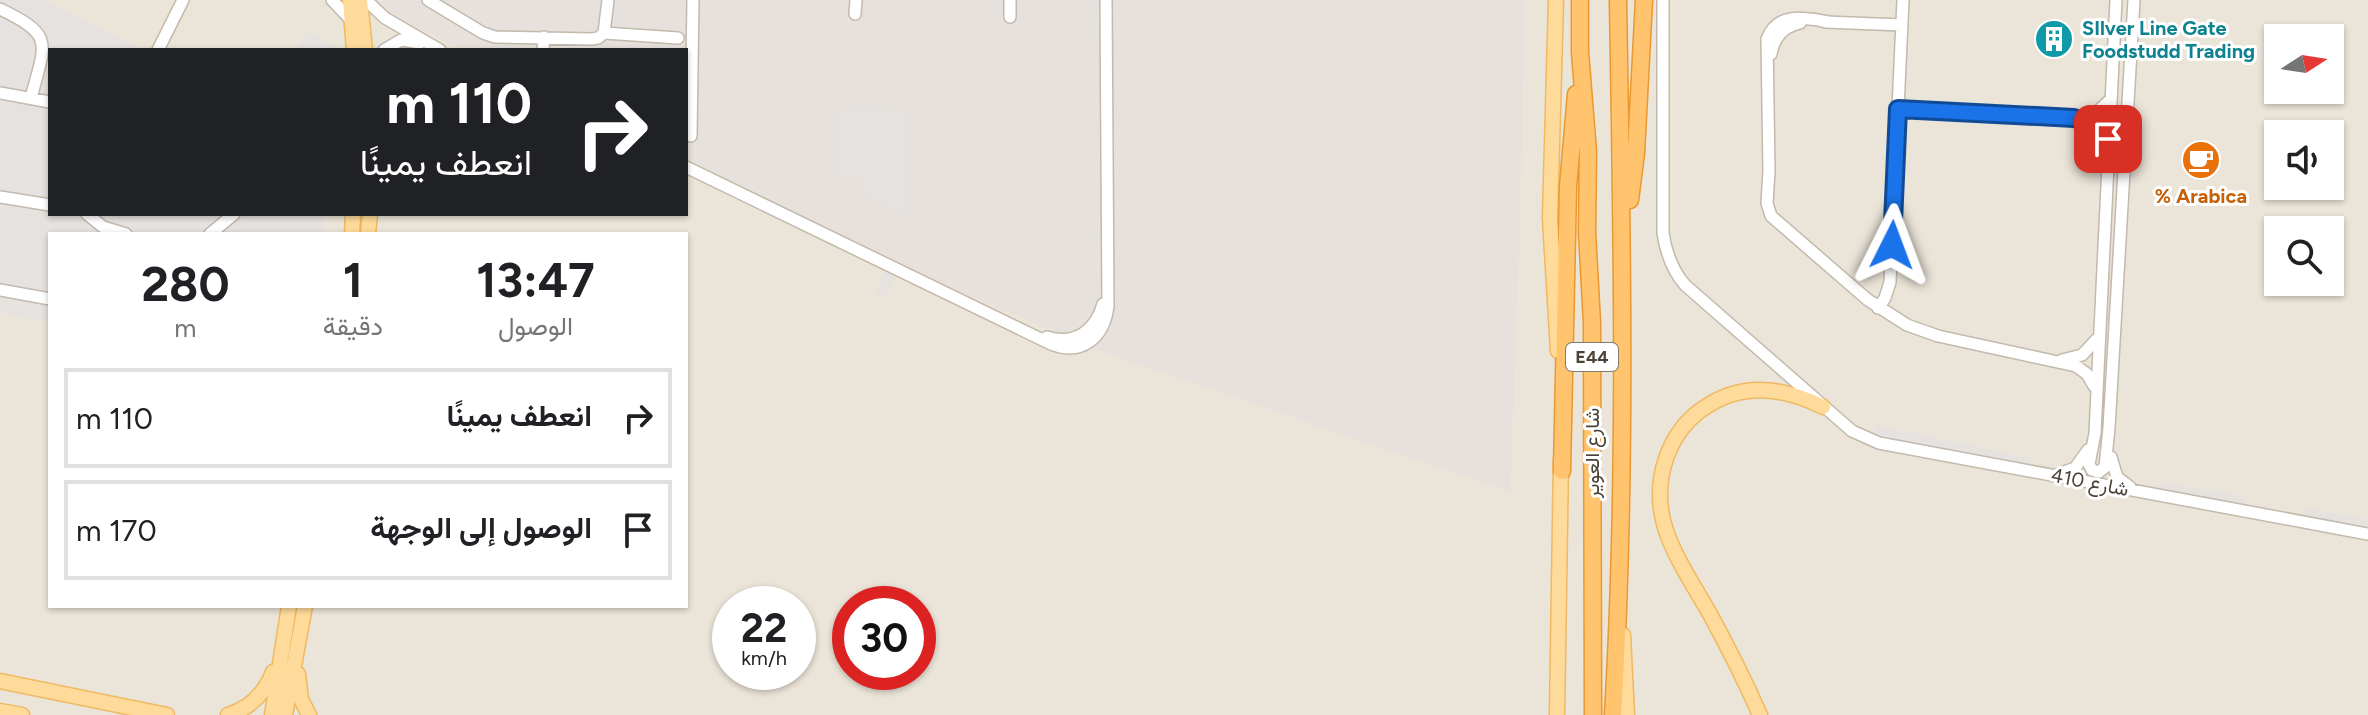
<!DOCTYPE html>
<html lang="ar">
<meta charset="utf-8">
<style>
:root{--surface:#fff;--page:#f2f2f2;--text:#202124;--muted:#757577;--line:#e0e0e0}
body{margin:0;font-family:Figtree,Vazirmatn,sans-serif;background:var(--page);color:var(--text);direction:rtl;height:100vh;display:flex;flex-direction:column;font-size:30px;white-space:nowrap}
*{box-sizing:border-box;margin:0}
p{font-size:26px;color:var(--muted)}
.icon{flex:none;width:44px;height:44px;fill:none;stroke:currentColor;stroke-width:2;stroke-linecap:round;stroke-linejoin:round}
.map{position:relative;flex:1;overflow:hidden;direction:ltr}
.sheet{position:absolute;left:48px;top:232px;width:640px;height:376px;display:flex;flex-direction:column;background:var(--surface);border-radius:0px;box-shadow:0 2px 6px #0004;direction:rtl}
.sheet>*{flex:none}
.banner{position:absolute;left:48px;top:48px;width:640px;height:168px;border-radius:0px;box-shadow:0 2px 6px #0004;direction:rtl;background:#202124;color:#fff;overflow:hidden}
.needle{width:52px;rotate:78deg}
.fabs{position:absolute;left:2264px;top:24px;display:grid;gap:16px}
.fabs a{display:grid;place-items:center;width:80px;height:80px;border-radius:0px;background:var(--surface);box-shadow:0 2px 6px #0004;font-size:40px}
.speed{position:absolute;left:712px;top:586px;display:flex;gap:16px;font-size:40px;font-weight:700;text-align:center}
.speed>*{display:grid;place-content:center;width:104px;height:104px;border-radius:50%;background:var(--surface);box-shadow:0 2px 6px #0004;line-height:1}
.speed small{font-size:20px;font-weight:400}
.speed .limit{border:12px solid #d22;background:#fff;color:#111}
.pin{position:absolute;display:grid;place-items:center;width:68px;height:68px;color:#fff;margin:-34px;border-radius:16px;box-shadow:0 4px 12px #0006}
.me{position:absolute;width:88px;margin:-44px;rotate:3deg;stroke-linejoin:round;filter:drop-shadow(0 0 6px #0008)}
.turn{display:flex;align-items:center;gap:28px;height:168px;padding:0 24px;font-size:36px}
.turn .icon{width:104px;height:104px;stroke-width:2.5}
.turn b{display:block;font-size:56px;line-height:68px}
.eta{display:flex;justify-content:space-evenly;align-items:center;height:136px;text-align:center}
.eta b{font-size:48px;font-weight:700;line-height:56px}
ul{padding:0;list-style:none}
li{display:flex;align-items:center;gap:24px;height:100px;margin:0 16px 12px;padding:0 8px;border:4px solid var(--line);border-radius:0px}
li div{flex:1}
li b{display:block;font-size:30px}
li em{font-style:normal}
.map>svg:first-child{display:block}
</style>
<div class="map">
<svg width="2368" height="715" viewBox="0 0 2368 715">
<rect width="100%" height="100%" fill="#f6f2eb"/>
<!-- residential -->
<path fill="#ebe4d8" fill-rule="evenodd" d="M0,0h2368v715h-2368zM2278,38h52v52h-52zM50,50h636v164h-636zM2278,134h52v52h-52zM2278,230h52v52h-52zM50,234h636v372h-636zM730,604h68v68h-68zM850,604h68v68h-68z"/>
<!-- industrial -->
<path fill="#e6e1dc" d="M382,0h1142l-4,231 -10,261 -393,-135 -57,-23 -132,-56 -242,-118v-110h-223l-63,-31 -15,-12z"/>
<!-- parking -->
<path fill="#e5e2df" d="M0,0h43l102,50h-95v164h273l-1,20h-272v88l-50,-9z
M309,31l27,15 -1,4h-38z
M841,109l69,2 -1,105 -35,-17v-5l-10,-6 -1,-11h-22z
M886,268l10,5 -10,24 -10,-4z
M1876,425l153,33 7,12 -10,6 -154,-27z
M2160,482l79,13 8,9 -1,4 56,10 2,-11 64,13v19l-221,-42z"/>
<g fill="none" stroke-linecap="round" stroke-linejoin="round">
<defs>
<path id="minor" d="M332,0l19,20
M428,0l55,33 12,4 96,2 7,-1 6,-5 4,-33
M1010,0v17
M1663,0v233c3,20 9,37 22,52l167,146 27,12 489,91
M2116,0l-21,433 -6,31 3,6 7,2 6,-5 4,-39 25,-428
M367,1l18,17 55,32
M0,9c56,27 45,34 31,89
M855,14l1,-14
M1825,22l77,3
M1829,22c-24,-4 -51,-11 -62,17l2,132 -2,32 4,13 97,84 39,25 31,11 138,30 11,8 7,12
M604,33l74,5
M158,50l25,-50
M384,50l17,-10 19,3
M543,50l1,-13
M1771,54c3,-17 12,-27 29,-31
M0,93l50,9
M1898,109l176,9 22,-5 13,-12
M2079,119l18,6 11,14
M691,136l2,-136
M686,167l365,177c31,12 53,-6 57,-38l-2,-306
M0,197l50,8
M87,214l16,13 23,7
M210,234l24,-20
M0,290l50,9
M1878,308l7,-10 5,-16 13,-282
M1047,337c28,9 49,-7 56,-33
M2062,360l20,-5 15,-16
M2111,457l6,20 13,10
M2056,475l19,-7 13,-18"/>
<path id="major" d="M350,0l4,50
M360,0l5,50
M1556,0l-6,218 8,133
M352,234l1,-20
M368,234l2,-20
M1623,635l4,80
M298,674l3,25 8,16
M0,681l167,34
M0,711l22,4
M228,715c22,-7 37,-22 45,-43
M272,715l17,-109
M285,715l20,-109
M1557,715l4,-256
M1760,715c-15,-34 -31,-66 -49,-99 -16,-29 -38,-60 -47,-92 -12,-44 4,-94 43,-118 37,-24 78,-18 116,1"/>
<path id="highway" d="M1580,0v52l8,100 -1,80 5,91 1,392
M1630,200l6,-47 8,-153
M1562,471l6,-284 8,-93
M1613,715c14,-238 9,-477 5,-715"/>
</defs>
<!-- minor casing -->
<use href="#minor" stroke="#c3b9ac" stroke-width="14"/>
<!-- major casing -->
<use href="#major" stroke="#eeb961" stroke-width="17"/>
<!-- highway casing -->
<use href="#highway" stroke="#eb9830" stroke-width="19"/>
<!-- minor -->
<use href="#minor" stroke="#fff" stroke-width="11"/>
<!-- major -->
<use href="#major" stroke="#ffdb9b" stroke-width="14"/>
<!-- highway -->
<use href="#highway" stroke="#ffc46d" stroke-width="16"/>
</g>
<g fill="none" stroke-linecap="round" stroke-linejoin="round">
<defs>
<path id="route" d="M1892,245l6,-136 176,9 23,7 11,14"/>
</defs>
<!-- route casing -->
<use href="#route" stroke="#114b97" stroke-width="20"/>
<!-- route -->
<use href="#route" stroke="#1a73e8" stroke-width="14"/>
</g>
<!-- icons -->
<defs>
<symbol id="building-disc" viewBox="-11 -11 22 22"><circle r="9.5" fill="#0f9aa8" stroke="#fff"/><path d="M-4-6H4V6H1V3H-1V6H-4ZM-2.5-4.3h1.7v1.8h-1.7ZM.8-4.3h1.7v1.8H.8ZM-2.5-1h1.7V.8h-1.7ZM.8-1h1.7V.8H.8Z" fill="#fff"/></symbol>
<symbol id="cafe-disc" viewBox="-11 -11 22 22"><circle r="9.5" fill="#e8710a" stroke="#fff"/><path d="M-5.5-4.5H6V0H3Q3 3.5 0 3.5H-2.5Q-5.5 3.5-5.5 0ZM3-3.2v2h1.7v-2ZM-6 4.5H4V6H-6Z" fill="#fff"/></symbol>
</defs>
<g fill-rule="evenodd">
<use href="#building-disc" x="2032" y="17" width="44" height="44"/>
<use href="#cafe-disc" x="2179" y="138" width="44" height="44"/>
</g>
<g text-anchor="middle" stroke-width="6" stroke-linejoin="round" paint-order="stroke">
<!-- shield labels -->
<rect fill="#fff" stroke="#827b73" stroke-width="2" x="1566" y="343" width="52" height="28" rx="6"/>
<g font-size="18" font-weight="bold" fill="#4c4237">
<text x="1592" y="363">E44</text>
</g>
<!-- culture labels -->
<g font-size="20" font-weight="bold" fill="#0d838f" stroke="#fff" text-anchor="start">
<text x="2082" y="35">SIlver Line Gate<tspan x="2082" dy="23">Foodstudd Trading</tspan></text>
</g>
<!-- food labels -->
<g font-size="20" font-weight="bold" fill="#c56008" stroke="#fff">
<text x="2201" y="203">% Arabica</text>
</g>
<!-- street labels -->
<g font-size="20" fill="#4c4237" stroke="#fff">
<text transform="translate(1592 453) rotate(-90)" y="7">شارع العوير</text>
<text transform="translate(2090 482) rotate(11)" y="7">شارع 410</text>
</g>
</g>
</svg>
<div class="fabs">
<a><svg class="needle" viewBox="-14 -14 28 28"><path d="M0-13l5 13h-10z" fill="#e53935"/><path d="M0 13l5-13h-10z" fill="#757577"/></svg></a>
<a><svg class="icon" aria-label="sound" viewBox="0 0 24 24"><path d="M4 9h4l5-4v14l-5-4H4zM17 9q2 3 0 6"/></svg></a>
<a><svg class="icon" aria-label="search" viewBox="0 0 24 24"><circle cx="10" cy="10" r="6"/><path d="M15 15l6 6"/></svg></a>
</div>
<div class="speed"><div>22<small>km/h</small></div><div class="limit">30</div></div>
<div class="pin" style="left:2108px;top:139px;background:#d93025"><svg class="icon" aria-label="arrive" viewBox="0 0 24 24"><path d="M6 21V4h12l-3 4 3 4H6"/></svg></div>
<svg class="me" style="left:1892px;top:245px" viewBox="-20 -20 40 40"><path d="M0-17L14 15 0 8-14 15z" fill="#1a73e8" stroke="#fff" stroke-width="4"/></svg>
<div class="banner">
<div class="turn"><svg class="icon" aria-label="right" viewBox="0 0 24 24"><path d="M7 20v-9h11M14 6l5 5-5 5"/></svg><div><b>110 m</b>انعطف يمينًا</div></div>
</div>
<section class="sheet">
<div class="eta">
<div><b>13:47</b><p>الوصول</p></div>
<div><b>1</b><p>دقيقة</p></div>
<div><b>280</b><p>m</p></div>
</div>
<ul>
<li><svg class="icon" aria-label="right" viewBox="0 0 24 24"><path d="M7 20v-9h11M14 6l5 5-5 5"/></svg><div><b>انعطف يمينًا</b></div><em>110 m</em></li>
<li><svg class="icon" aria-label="arrive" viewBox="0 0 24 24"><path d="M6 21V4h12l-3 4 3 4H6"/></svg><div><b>الوصول إلى الوجهة</b></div><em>170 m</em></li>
</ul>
</section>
</div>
